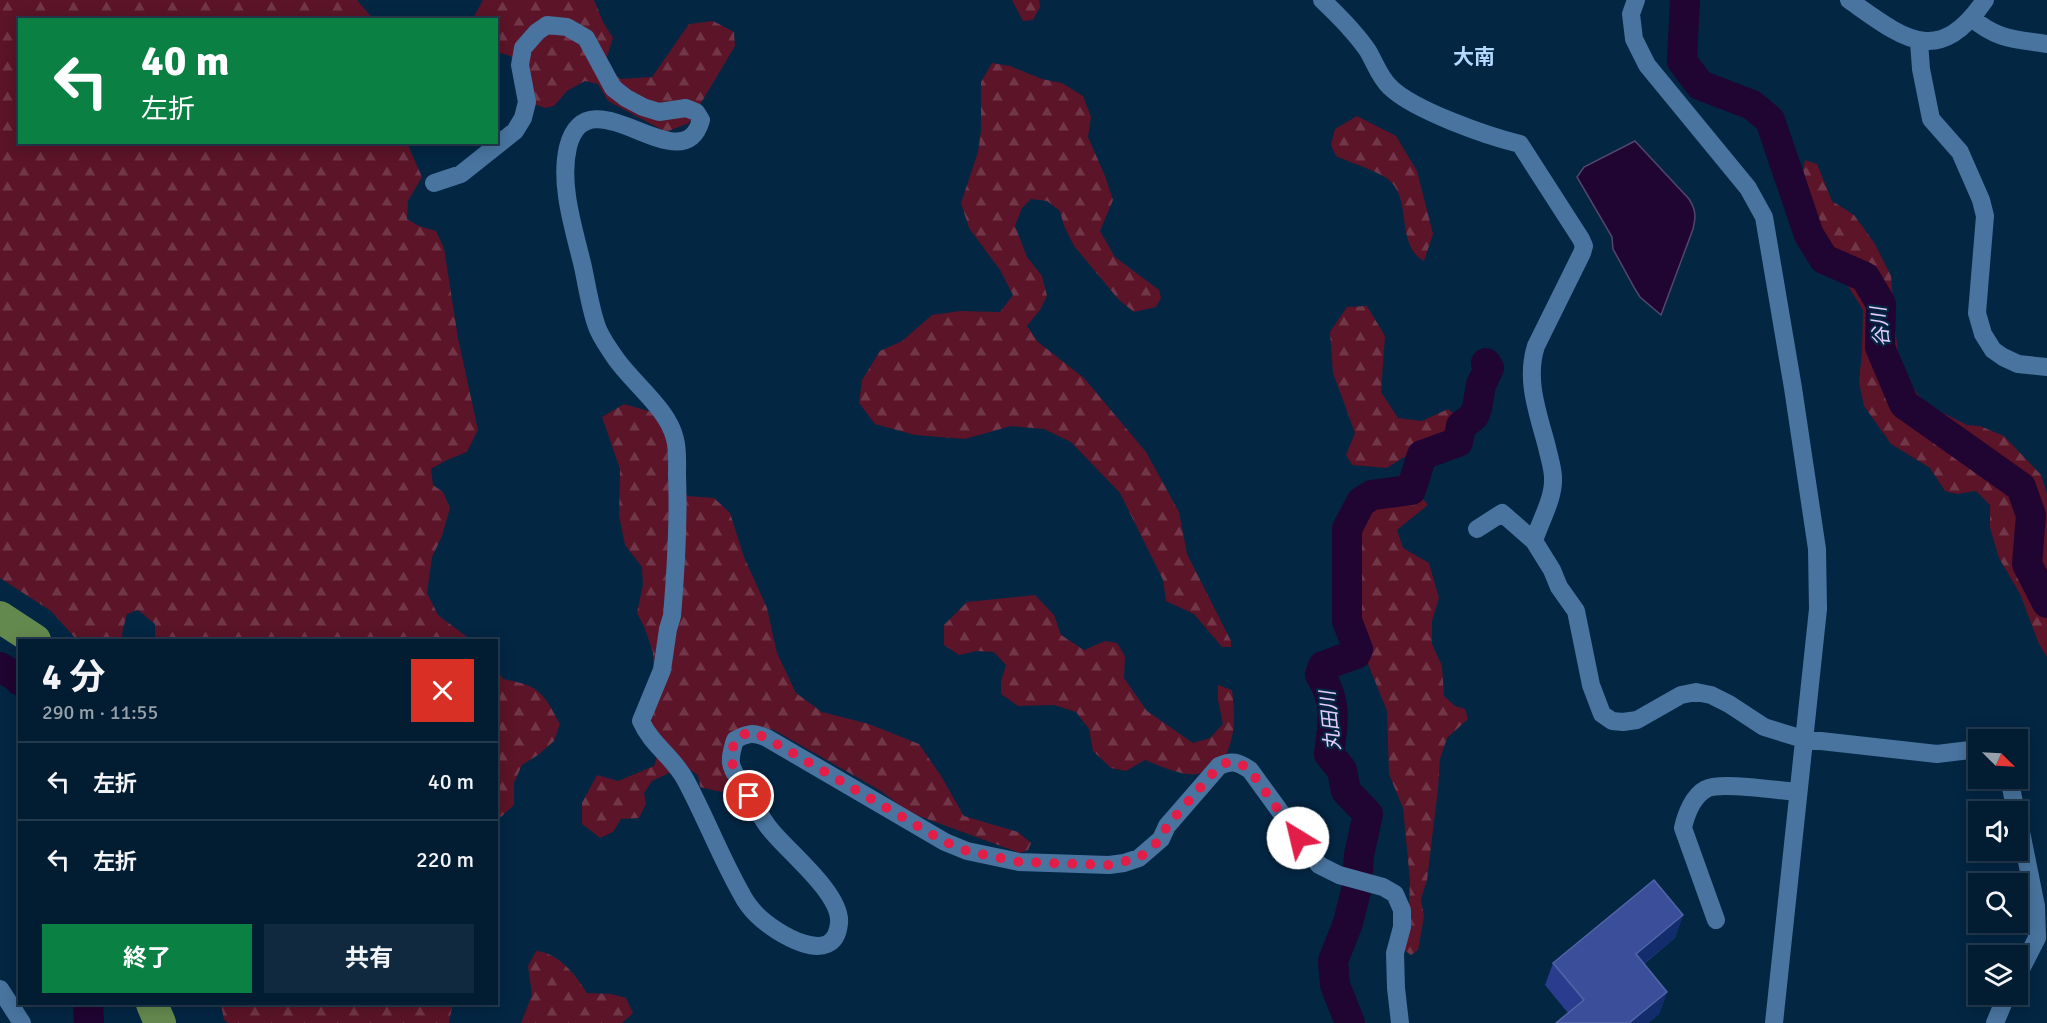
<!DOCTYPE html>
<html lang="ja">
<meta charset="utf-8">
<style>
:root{--surface:#021c32;--page:#10293e;--text:#f1f3f6;--muted:#96a1ac;--line:#233a4d;--accent:#0b8043}
body{margin:0;font-family:Signika,"Noto Sans JP",sans-serif;background:var(--page);color:var(--text);height:100vh;display:flex;flex-direction:column;font-size:22px;white-space:nowrap}
*{box-sizing:border-box;margin:0}
p{font-size:20px;color:var(--muted)}
.icon{flex:none;width:33px;height:33px;fill:none;stroke:currentColor;stroke-width:2;stroke-linecap:round;stroke-linejoin:round}
.map{position:relative;flex:1;overflow:hidden}
.details{position:absolute;left:18px;top:639px;width:480px;height:366px;display:flex;flex-direction:column;background:var(--surface);border-radius:0px;box-shadow:0 3px 15px #0003,0 0 0 2px var(--line)}
.details>*{flex:none}
.top-card{position:absolute;left:18px;top:18px;width:480px;height:126px;border-radius:0px;box-shadow:0 3px 15px #0003,0 0 0 2px var(--line);background:#0b8043;color:#fff;overflow:hidden}
.needle{width:39px;rotate:114deg}
.fabs{position:absolute;left:1968px;top:729px;display:grid;gap:12px}
.fabs a{display:grid;place-items:center;width:60px;height:60px;border-radius:0px;background:var(--surface);box-shadow:0 3px 15px #0003,0 0 0 2px var(--line);font-size:30px}
.pin{position:absolute;display:grid;place-items:center;width:51px;height:51px;color:#fff;margin:-26px;border:3px solid #fff;border-radius:50%;box-shadow:0 2px 6px #0007}
.me{position:absolute;width:66px;margin:-33px;rotate:324deg;stroke-linejoin:round;filter:drop-shadow(0 0 4px #0008)}
.turn{display:flex;align-items:center;gap:21px;height:126px;padding:0 24px;font-size:27px}
.turn .icon{width:78px;height:78px;stroke-width:2.5}
.turn b{display:block;font-size:42px;line-height:51px}
.round{display:grid;place-items:center;flex:none;width:63px;height:63px;border-radius:0px;background:var(--page)}
.head{display:flex;align-items:center;justify-content:space-between;height:102px;padding:0 24px}
h1{font-size:36px;font-weight:700;line-height:45px}
.cta{display:flex;gap:12px;margin-top:auto;padding:12px 24px}
.cta a{flex:1;height:69px;border-radius:0px;background:var(--accent);color:#fff;font-size:24px;font-weight:700;line-height:69px;text-align:center}
.cta a+a{background:var(--page);color:var(--text)}
ul{padding:0;list-style:none}
li{display:flex;align-items:center;gap:18px;height:78px;padding:0 24px;border-top:2px solid var(--line)}
li div{flex:1}
li b{display:block;font-size:22px}
li em{font-style:normal}
.map>svg:first-child{display:block}
</style>
<div class="map">
<svg width="2047" height="1023" viewBox="0 0 2047 1023">
<defs>
<pattern id="forest-firs" width="22" height="20" patternUnits="userSpaceOnUse" patternTransform="scale(1.5)"><rect width="22" height="20" fill="#5b1428"/><path d="M5 1l3.5 6h-7zM16 11l3.5 6h-7z" fill="#713648"/></pattern>
</defs>
<rect width="100%" height="100%" fill="#032643"/>
<!-- forest -->
<path fill="url(#forest-firs)" d="M0,0h357l16,19 -353,1v122l387,1 15,34 -14,24 -1,18 12,7 17,5 8,17 14,90 20,92 -11,22 -20,8 -16,9 2,16 10,7 7,16 -8,28 -10,21 -5,36 11,22 33,25h-316v-16l-17,-14 -11,4 -5,19 1,7h-46l-26,-29 -51,-33z
M483,0h111l9,22 10,16 -8,25 15,16 32,-2 37,-53 24,-3 21,11 1,14 -46,77 -23,9 -58,-31 -10,-17 -13,-3 -18,10 -13,15 -9,2 -23,-8 -7,-22 -4,-22 -14,-4 -1,-32h-24z
M1012,0h27l1,7 -7,13 -10,1z
M992,63l18,3 32,13 20,4 21,13 8,21 -3,20 17,39 8,24 -13,31 15,26 44,33 2,8 -5,9 -22,5 -15,-12 -45,-54 -10,-20 -4,-15 -13,-10 -16,-2 -9,9 -7,18 12,31 15,19 5,20 -7,14 -13,16 11,16 46,36 62,74 33,60 8,42 44,87v6h-9l-28,-33 -28,-13 -3,-21 -43,-87 -49,-51 -27,-13 -33,-3 -46,13 -50,-4 -40,-11 -16,-21 3,-23 18,-29 22,-10 30,-26 28,-4 40,1 13,-17 -13,-25 -31,-42 -8,-25 17,-51 3,-21v-49z
M1357,116l39,20 21,35 16,63 -9,27c-29,-16 -11,-62 -36,-82 -11,-8 -39,-17 -52,-23l-5,-11 4,-16z
M1805,160l12,4 15,37 22,14 21,29 16,32 4,53 6,43 24,32 42,21 13,1 24,10 37,39 6,19v163l-8,-13 -19,-50 -21,-36 -9,-30v-23l-14,-14 -19,3 -12,-3 -15,-23 -39,-24 -27,-38 -5,-24 3,-30 1,-42 -15,-24 -26,-51 -19,-65z
M1367,306l18,30 -4,56 17,26 24,3 26,-12 12,10c-9,12 -16,23 -32,23l-41,26 -35,-3 -6,-10 9,-22 -22,-60 -3,-41 17,-25z
M624,404l31,9 14,27 10,46 9,10 26,2 16,15 14,44 23,51 10,45 19,40 26,19 47,12 50,20 22,32 23,40 54,16 13,11 -3,7 -8,3 -112,-41 -27,-21 -107,-61 -18,-4 -13,3 -15,40 -1,19 -6,4 -21,-5 -2,-12 -14,-9 -32,15 -8,12 2,11 -7,14 -18,1 -8,13 -13,6 -18,-14v-21l15,-28 21,6 36,-15 5,-16 -8,-22 2,-18v-58l-8,-23 -8,-16 6,-28 -1,-18 -17,-22 -6,-29 1,-47 -18,-52z
M1419,494l9,11 -31,25 6,18 26,15 10,35 -7,23v23l10,22 2,30 11,10 10,3 3,10 -21,19 -7,21 -2,30 -11,91 -6,19 3,18 -6,33 -7,5 -7,-5 4,-23 2,-46 -7,-73 -14,-34 -2,-63 -35,-87 -1,-56 -4,-25 16,-33 12,-11 23,-4z
M1035,595l19,20 7,20 23,15 21,-9 12,2 8,13 -1,22 23,33 46,32 17,-5 13,-14 -5,-24v-15l14,5c3,25 4,44 -7,67 -11,4 -16,12 -24,16 -14,6 -43,-8 -56,-13l-19,11 -15,-3 -18,-17 -4,-22 -13,-17 -22,-7 -36,1 -17,-12v-13l5,-16 -12,-13 -17,-1 -18,4 -15,-10v-20l23,-23z
M497,670l6,9c37,7 39,12 57,45l-6,17 -16,14 -16,10 -8,18v22l-12,11 -5,3z
M536,951c23,2 39,23 51,42l24,1 15,4 7,15 -11,10h-101l11,-28 -4,-29z
M221,1004h234l-3,3 -3,16h-220l-5,-3z"/>
<!-- water -->
<path fill="#200431" stroke="#53466d" stroke-width="1.5" d="M1635,141l54,58c7,11 7,17 4,30l-32,86 -21,-18 -5,-8 -22,-40 -1,-12 -35,-60 7,-10z"/>
<g fill="none" stroke-linecap="round" stroke-linejoin="round">
<!-- river -->
<path stroke="#200431" stroke-width="30" d="M1685,0l-3,61 18,24 52,20 18,15 39,115 15,24 41,18 16,27 -1,43 24,57 117,83 10,28 -4,49 20,39
M0,667l15,9 5,5
M88,1004l1,19
M1350,1023l-15,-38 -2,-24 15,-38 9,-36 2,-32 9,-41 -22,-23 -4,-21 -13,-16c4,-30 9,-52 -9,-79l3,-9 33,-12 2,-5 -11,-28v-92l14,-27 11,-7 39,-5 11,-35 36,-13 3,-16 13,-10 3,-8 4,-23 8,-17 -3,-5"/>
<!-- minor -->
<path stroke="#48749f" stroke-width="18" d="M1322,0c17,16 33,32 46,51 7,12 12,27 22,36 23,23 97,49 130,57l61,95 3,7 -2,7 -46,93c-11,34 2,67 11,101 2,10 6,21 6,31 1,21 -13,43 -19,63l18,29 7,17 17,24 15,74 11,29 10,7 11,1 14,-2 44,-25 15,-3 15,3 18,9 35,23 39,12 134,15 41,-5
M1636,0l-5,14 3,25 13,26 101,123 16,29 29,171 24,161 1,60 -44,414
M1849,0c54,38 89,69 136,0
M1972,18c25,22 44,21 75,26
M1919,42l2,27 10,50 29,33 21,48 4,16 -8,97 6,21 10,16 10,7 15,7 29,3
M434,183l27,-9 54,-43 8,-13 4,-16 -7,-37 3,-17 14,-16 10,-7 20,2 19,11 27,50 13,10 17,9 16,5 27,-4 10,4 5,8c-19,67 -113,-51 -133,27 -9,38 6,82 15,120 4,19 7,39 13,57 3,11 12,23 18,32 17,26 54,52 61,83 3,11 2,25 2,36 2,48 -1,93 -5,141l-4,13 -6,41 -21,51c10,23 31,35 44,58 20,37 35,77 56,114 4,8 10,16 16,22 18,18 78,55 82,8 3,-29 -52,-72 -69,-94 -9,-11 -16,-26 -24,-38 -5,-8 -14,-19 -15,-28 -1,-8 2,-16 4,-23 13,-7 18,-8 32,-2l178,104 22,9 52,11 90,3 15,-2 15,-5 22,-19 6,-13 52,-60c13,-6 19,-4 31,4l69,95 20,10 44,12 12,7 7,16v17l-7,26 1,35 4,35
M1477,529l25,-16 32,28
M2009,778l7,34
M2018,817l18,89 1,32 -19,37
M1716,920l-33,-92c3,-14 10,-32 23,-39 14,-8 74,2 92,3
M0,989l22,34
M1995,1023l12,-29"/>
<!-- trunk -->
<path stroke="#64894e" stroke-width="32" d="M0,617l35,23
M152,1004l8,19"/>
</g>
<!-- wall -->
<path fill="#293c8e" d="M1683,915l-8,23 -31,26 23,28 -8,22 -11,9h-92l12,-10 -23,-28 8,-22z"/>
<!-- shaded-wall -->
<path fill="#132c6b" d="M1683,915l-8,23 -47,38 8,-22z
M1667,992l-8,22 -11,9h-19z"/>
<!-- building -->
<path fill="#3a4e9a" stroke="#5165a8" stroke-width="1.5" d="M1654,880l29,35 -47,39 31,38 -38,31h-73l28,-23 -31,-37z"/>
<g fill="none" stroke-linecap="round" stroke-linejoin="round">
<!-- route -->
<path stroke="#e11d48" stroke-width="10" stroke-dasharray="0 18" d="M749,796c-13,-20 -22,-31 -14,-56l10,-6 9,-2 30,16 161,94 22,9 52,11 90,3 30,-7 22,-19 6,-13 52,-60 9,-4 11,1 11,7 48,68"/>
</g>
<g text-anchor="middle" stroke-width="4.5" stroke-linejoin="round" paint-order="stroke">
<!-- water labels -->
<g font-size="20" font-style="italic" fill="#e5ccfc" stroke="#032643">
<text transform="translate(1880 327) rotate(-96)" y="7">谷川</text>
<text transform="translate(1330 721) rotate(-96)" y="7">丸田川</text>
</g>
<!-- quarter labels -->
<g font-size="21" font-weight="bold" fill="#b3d9ff" stroke="#032643">
<text x="1474" y="64">大南</text>
</g>
</g>
</svg>
<div class="fabs">
<a><svg class="needle" viewBox="-14 -14 28 28"><path d="M0-13l5 13h-10z" fill="#e53935"/><path d="M0 13l5-13h-10z" fill="#96a1ac"/></svg></a>
<a><svg class="icon" aria-label="sound" viewBox="0 0 24 24"><path d="M4 9h4l5-4v14l-5-4H4zM17 9q2 3 0 6"/></svg></a>
<a><svg class="icon" aria-label="search" viewBox="0 0 24 24"><circle cx="10" cy="10" r="6"/><path d="M15 15l6 6"/></svg></a>
<a><svg class="icon" aria-label="layers" viewBox="0 0 24 24"><path d="M12 4l9 5-9 5-9-5zM3 14l9 5 9-5"/></svg></a>
</div>
<div class="pin" style="left:749px;top:796px;background:#d93025"><svg class="icon" aria-label="arrive" viewBox="0 0 24 24"><path d="M6 21V4h12l-3 4 3 4H6"/></svg></div>
<svg class="me" style="left:1298px;top:838px" viewBox="-20 -20 40 40"><circle r="19" fill="#fff"/><path d="M0-13L10 11 0 6-10 11z" fill="#e11d48"/></svg>
<div class="top-card">
<div class="turn"><svg class="icon" aria-label="left" viewBox="0 0 24 24"><path d="M17 20v-9H6M10 6l-5 5 5 5"/></svg><div><b>40 m</b>左折</div></div>
</div>
<section class="details">
<div class="head"><div><h1>4 分</h1><p>290 m · 11:55</p></div><a class="round" style="background:#d93025;color:#fff"><svg class="icon" aria-label="close" viewBox="0 0 24 24"><path d="M6 6l12 12M18 6L6 18"/></svg></a></div>
<ul>
<li><svg class="icon" aria-label="left" viewBox="0 0 24 24"><path d="M17 20v-9H6M10 6l-5 5 5 5"/></svg><div><b>左折</b></div><em>40 m</em></li>
<li><svg class="icon" aria-label="left" viewBox="0 0 24 24"><path d="M17 20v-9H6M10 6l-5 5 5 5"/></svg><div><b>左折</b></div><em>220 m</em></li>
</ul>
<div class="cta"><a>終了</a><a>共有</a></div>
</section>
</div>
